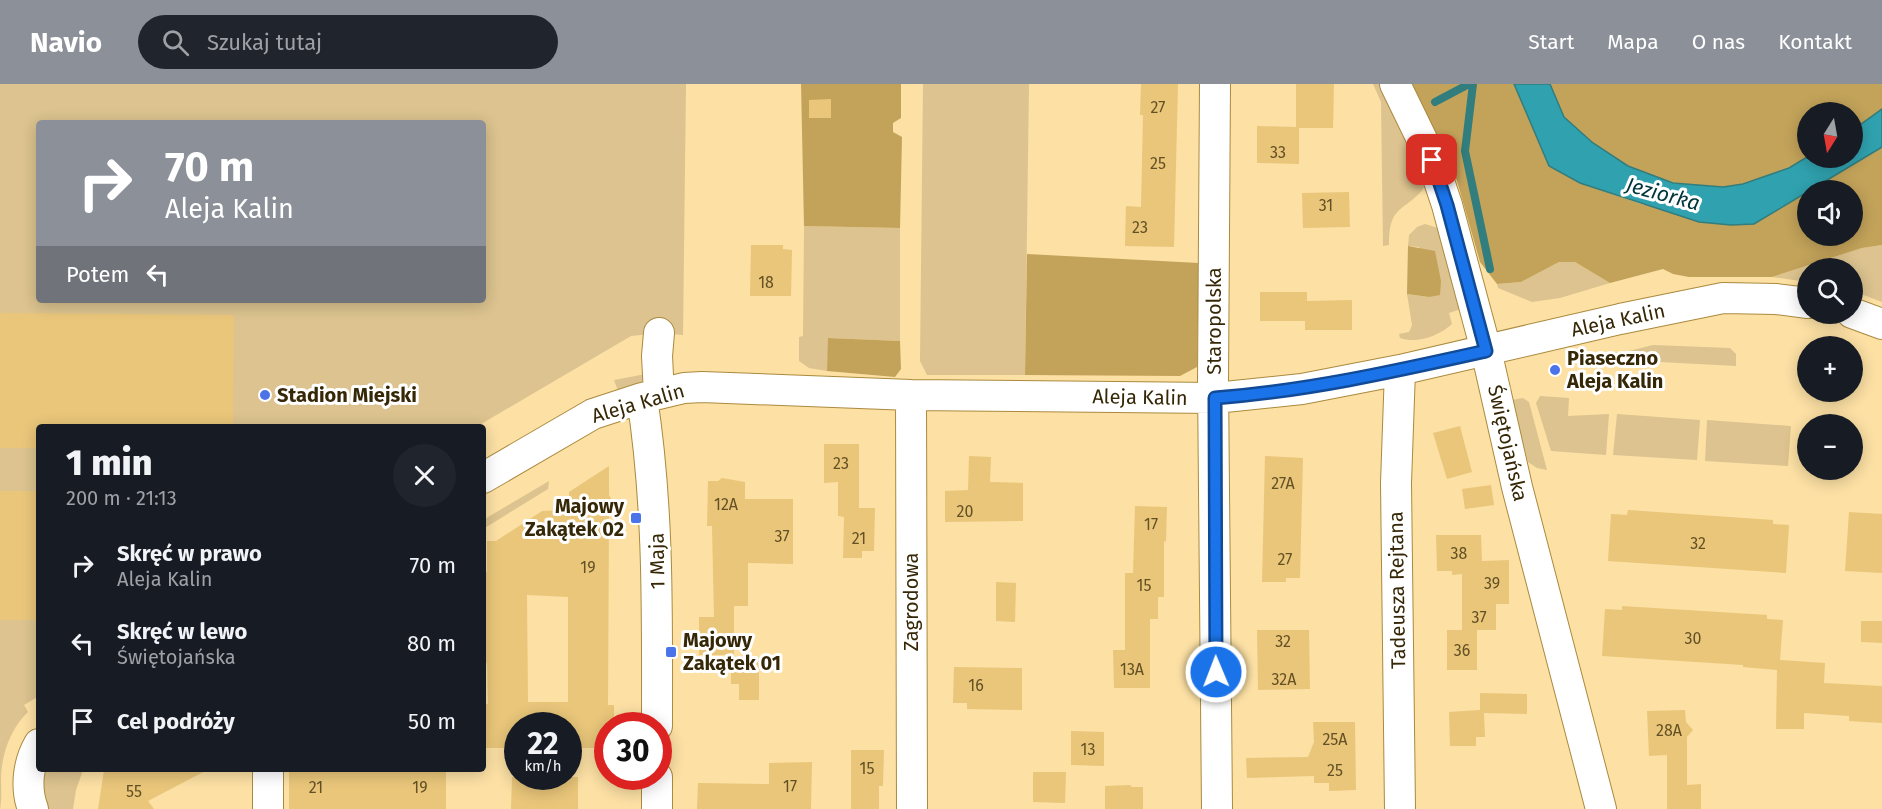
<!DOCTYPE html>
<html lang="pl">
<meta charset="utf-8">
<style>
:root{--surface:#171b24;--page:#20242c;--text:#f1f3f6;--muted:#9ea1a6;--accent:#8c9099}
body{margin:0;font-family:"Fira Sans",sans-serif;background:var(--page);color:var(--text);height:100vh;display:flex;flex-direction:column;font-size:22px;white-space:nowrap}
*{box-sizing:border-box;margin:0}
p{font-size:20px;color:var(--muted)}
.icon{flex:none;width:33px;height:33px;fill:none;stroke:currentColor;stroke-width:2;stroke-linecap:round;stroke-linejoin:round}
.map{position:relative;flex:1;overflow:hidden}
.side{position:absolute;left:36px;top:340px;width:450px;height:348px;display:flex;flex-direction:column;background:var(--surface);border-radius:6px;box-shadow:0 3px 15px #0003}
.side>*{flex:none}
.guide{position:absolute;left:36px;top:36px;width:450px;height:183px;border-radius:6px;box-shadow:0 3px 15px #0003;background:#8c9099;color:#fff;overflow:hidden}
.needle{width:39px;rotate:191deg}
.fabs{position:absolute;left:1797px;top:18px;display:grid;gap:12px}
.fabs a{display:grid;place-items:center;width:66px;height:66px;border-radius:50%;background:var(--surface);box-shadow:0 3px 15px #0003;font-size:30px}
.speed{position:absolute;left:504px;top:628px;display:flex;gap:12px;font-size:30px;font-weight:700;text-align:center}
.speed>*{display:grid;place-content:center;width:78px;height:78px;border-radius:50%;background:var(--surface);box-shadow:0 3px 15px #0003;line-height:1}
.speed small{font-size:15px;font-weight:400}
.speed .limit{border:9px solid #d22;background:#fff;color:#111}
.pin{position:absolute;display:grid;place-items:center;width:51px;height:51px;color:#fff;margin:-26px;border-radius:12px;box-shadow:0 3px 9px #0006}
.me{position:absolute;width:66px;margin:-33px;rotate:359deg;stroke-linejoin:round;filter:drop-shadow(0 0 4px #0008)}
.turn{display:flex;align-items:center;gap:21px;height:126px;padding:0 30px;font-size:27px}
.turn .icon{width:78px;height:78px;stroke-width:2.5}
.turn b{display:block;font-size:42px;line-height:51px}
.then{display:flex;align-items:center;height:57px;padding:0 30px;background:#0003;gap:12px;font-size:22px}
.round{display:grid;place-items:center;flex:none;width:63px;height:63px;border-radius:32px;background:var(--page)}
.headline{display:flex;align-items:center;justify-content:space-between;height:102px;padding:0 30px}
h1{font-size:36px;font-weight:800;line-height:45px}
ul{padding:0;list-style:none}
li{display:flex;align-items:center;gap:18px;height:78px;padding:0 30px}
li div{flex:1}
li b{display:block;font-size:22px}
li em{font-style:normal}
header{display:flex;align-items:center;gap:36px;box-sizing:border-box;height:84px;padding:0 30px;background:var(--accent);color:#fff}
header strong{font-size:28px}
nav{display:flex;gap:33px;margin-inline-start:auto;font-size:21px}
.search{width:420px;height:54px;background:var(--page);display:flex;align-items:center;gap:15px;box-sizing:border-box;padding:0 21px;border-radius:33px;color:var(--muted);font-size:22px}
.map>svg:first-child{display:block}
</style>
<header>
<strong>Navio</strong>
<div class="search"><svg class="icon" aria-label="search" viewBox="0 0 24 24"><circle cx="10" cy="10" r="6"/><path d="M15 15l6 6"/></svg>Szukaj tutaj</div>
<nav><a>Start</a><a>Mapa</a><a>O nas</a><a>Kontakt</a></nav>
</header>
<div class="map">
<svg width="1882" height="725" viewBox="0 0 1882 725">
<rect width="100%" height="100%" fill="#fce0a4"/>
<!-- green -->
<path fill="#dcc38f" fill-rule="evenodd" d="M0,0h686l-3,251 -24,-2 -28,3 -155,91 -437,1v268l-15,9 4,7c-17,16 -26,41 -27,64 0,11 1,24 -1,33zM39,39h444v177h-444z
M923,0h106l-4,291h-98l-7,-14z
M1373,0h13l14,29 24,74c-7,14 -27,19 -32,34 -3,7 -3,17 -3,24l-6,1 -2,-144z
M1425,140l13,4 23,81 -12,4 3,11c-13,12 -35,20 -52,14l-1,-4 10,-2 3,-7 -5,-31 22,3 -10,-50 -11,-1 1,-11 8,-8z
M804,142l96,2v113l-71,-3 -2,33 -18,-3 -10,-7v-24l4,-1z
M1882,161v57l-29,-11 -1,-23h-44l-1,14 -35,-5 90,-29z
M1559,178h16l35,21 -50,15 -28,4 -34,-14 -1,-4 24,-2z
M1653,261l77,3 6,6v12l-114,-6 -51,-1 -1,-3 55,-4z
M646,290l-4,9 -24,8 -4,-11z
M1540,312l29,2 -1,18 41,-2 -3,41 -55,-4 -15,-48z
M1523,314l6,4 18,68 -10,-2 -9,-6 -16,-62z
M1617,330l83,6 -3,40 -84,-5z
M1707,336l84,6 -3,40 -83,-5z
M549,397l-1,8 -65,40v-9z
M41,686h42l-7,20 -3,19h-28z"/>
<!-- forest -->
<path fill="#c3a35a" d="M801,0h100v34l-8,5v9l9,5 -2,91 -96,-2z
M1412,0h102l35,82 31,17 61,21 25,6 88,14 53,-32 1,44h44v-46h-42l72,-43v98l-20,3 -90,29h-83l-16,-3 -10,-5 -53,14 -35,-21h-16l-38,20 -24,2 -17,-22 -23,-81z
M1550,0h332v25l-29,21 -1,-18h-44l-1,45 -18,11 -46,16 -20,3 -50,-4 -45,-17 -35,-23 -29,-26z
M1408,162l27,5 6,30 -1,14 -11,2 -22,-3z
M1027,170l172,9 -2,104 -17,9 -155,-1z
M828,254l72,3 1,28 -6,8 -68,-6z"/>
<!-- water -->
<path fill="#30a2af" stroke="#327d7d" stroke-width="1.5" d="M1514,0h36l14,33 29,26 35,23 45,17 50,4 20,-3 46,-16 18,-11 45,1 1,-28 29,-21v38l-128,77 -23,1 -32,-3 -119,-39 -31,-17z"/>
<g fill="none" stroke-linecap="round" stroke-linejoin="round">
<!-- stream -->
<path stroke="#327d7d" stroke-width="8" d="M1473,0l-8,67 25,118
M1435,18l34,-18"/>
</g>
<!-- building -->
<path fill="#e9c67a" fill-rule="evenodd" d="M1141,0h37l-4,163 -49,-1 1,-40 15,1 2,-92h-3z
M1296,0h38l-1,44h-34v36l-42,-1v-37l39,1z
M831,15v19h-22v-18z
M1349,108l1,35 -47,1 -1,-35z
M751,161h32v4l9,1 -1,46h-41z
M1260,208h47v9l45,-1v30h-47v-9h-45z
M0,229l234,2 -1,113h-194v20h-39z
M1460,342l12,46 -25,7 -14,-46z
M824,360h35v64h16l-1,43h-12v7h-19l1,-41 -6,-1v-34l-14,1z
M969,372l22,1 -1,25 33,1v38l-78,1v-31l23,-1z
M1265,372l38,2 -3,120h-14v4h-24z
M609,382v29l6,11 -6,10 -1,189h6v21h-6v22h-40v-22h-50v22h-35v-44h5l-1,-41h-4v-91h4v-31h9l46,-30 27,-1v-18zM527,511l41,2v105h-40z
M722,394l23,4v17h48v65l-45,-1v43h-14v49h-35v-38h15l-2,-91h-5l1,-45h10z
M1491,401l3,20 -29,4 -3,-20z
M0,407h39v129h-39z
M1135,422l32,1 -1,35 -2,-1v56h-6v22h-8v69h-36l-1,-38h12v-77h8z
M1628,426l145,10v4l16,1 -3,48 -178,-12 3,-47 16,1z
M1849,428l33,2v59l-37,-2z
M1436,451h45l1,26 27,-1v44h-13v26h-34v-56l-10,1v-4h-15z
M996,498l20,1 -1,39 -19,-1z
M1622,522l145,9v4l16,1 -3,40 45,3 -1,20 58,3v37l-33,-2v-5l-45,-3v16h-28l1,-59 -34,-3v-2l-141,-9 3,-47 17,1z
M1861,537h21v22l-21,-1z
M1257,546h52l1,59 -52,1z
M1447,546h30v40h-30z
M731,572l28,1v43h-20v-16h-8z
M954,583l68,1v42l-55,-1v-6h-14z
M1480,609l47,1v20l-43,-1 1,24h-9v9h-26l-1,-34 31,-2z
M1685,626l1,12 7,8 -6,7v48l14,-1v25h-34v-54l-18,1 -2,-45z
M1313,638h42l1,68 -27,1v-8h-15v-7l-67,2 -1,-20 62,-1 6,-15z
M1071,647l33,1v34l-33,-1z
M851,666h33l-1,36h-4v23h-28z
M812,678l-1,47h-114l1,-26 71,1v-21z
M104,686h103l-59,31 6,8h-56z
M289,686h157v39h-157z
M1033,688h33l-1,31 -32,-1z
M512,693h66v32h-67z
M1130,701l2,2h11v22h-38v-23z"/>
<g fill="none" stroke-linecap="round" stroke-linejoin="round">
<defs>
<path id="street" d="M1215,0l-2,298 4,427
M1395,0l37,76 15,45 39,145 31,137 84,322
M1852,229l30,11
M659,249l-2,23 2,38
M911,311l1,414
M642,314c17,109 15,218 15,328
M483,394l110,-64 49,-16 42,-10 18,-1 209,8 304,3 87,-9 98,-19 220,-51 103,-21 53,1 32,4
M268,686v39
M33,725c-8,-21 -5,-46 6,-65
M657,725v-32
M1400,725l-4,-326 4,-113"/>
</defs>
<!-- street casing -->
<use href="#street" stroke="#ab8a3e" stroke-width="32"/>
<!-- street -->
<use href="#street" stroke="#fff" stroke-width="30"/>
</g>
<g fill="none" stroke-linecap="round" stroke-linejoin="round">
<defs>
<path id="route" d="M1216,588l-1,-274c92,-7 181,-27 271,-47l-39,-146 -15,-45"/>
</defs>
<!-- route casing -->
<use href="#route" stroke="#114b97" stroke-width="15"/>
<!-- route -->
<use href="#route" stroke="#1a73e8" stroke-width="10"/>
</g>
<!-- markers -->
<g fill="#4a74e7" stroke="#fff" stroke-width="2">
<circle cx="1555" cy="286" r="6"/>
<circle cx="265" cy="311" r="6"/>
<rect x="630" y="428" width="12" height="12" rx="3"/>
<rect x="665" y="562" width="12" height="12" rx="3"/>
</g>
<g text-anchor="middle" stroke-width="6" stroke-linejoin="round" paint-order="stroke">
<!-- number labels -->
<g font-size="16" fill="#635024">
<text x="1158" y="29">27</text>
<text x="1278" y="74">33</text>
<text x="1158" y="85">25</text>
<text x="1326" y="127">31</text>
<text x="1140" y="149">23</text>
<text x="766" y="204">18</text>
<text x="841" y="385">23</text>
<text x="1283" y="405">27A</text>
<text x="726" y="426">12A</text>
<text x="965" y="433">20</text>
<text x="1151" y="446">17</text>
<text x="782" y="458">37</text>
<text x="859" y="460">21</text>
<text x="1698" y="465">32</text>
<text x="1459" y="475">38</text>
<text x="1285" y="481">27</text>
<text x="588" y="489">19</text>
<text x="1492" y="505">39</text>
<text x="1144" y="507">15</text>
<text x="1479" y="539">37</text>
<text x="1693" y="560">30</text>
<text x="1283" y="563">32</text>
<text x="1462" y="572">36</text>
<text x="1132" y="591">13A</text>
<text x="1284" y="601">32A</text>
<text x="976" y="607">16</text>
<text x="1669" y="652">28A</text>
<text x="1335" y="661">25A</text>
<text x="1088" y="671">13</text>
<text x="867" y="690">15</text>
<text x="1335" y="692">25</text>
<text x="790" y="708">17</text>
<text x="316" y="709">21</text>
<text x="420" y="709">19</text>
<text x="134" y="713">55</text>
</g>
<!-- street labels -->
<g font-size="20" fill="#362807" stroke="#fff">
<text transform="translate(1618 236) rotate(-12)" y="7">Aleja Kalin</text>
<text transform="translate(1214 237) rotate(-90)" y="7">Staropolska</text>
<text transform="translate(1140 313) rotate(1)" y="7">Aleja Kalin</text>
<text transform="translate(638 319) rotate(-16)" y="7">Aleja Kalin</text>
<text transform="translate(1508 359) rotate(77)" y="7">Świętojańska</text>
<text transform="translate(657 477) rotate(-91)" y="7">1 Maja</text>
<text transform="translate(1397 506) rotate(-91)" y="7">Tadeusza Rejtana</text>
<text transform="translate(911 518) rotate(-90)" y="7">Zagrodowa</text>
</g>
<!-- poi labels -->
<g font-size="20" font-weight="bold" fill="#362807" stroke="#fff" text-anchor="start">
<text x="1567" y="281">Piaseczno<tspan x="1567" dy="23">Aleja Kalin</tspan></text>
<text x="277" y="318">Stadion Miejski</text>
<text x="624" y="429" text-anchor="end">Majowy<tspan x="624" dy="23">Zakątek 02</tspan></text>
<text x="683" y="563">Majowy<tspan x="683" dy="23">Zakątek 01</tspan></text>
</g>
<!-- water labels -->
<g font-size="21" font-style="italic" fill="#00363b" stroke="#fff">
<text transform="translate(1663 110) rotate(15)" y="7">Jeziorka</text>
</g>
</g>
</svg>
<div class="fabs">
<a><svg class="needle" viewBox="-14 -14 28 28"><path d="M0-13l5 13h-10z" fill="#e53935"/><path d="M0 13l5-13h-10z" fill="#9ea1a6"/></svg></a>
<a><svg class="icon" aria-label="sound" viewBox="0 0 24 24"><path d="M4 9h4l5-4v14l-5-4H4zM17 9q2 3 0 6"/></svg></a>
<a><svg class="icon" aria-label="search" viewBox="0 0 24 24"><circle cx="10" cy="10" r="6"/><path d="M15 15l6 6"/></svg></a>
<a>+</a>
<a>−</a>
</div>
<div class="speed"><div>22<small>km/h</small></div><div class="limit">30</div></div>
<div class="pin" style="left:1432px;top:76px;background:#d93025"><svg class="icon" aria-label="arrive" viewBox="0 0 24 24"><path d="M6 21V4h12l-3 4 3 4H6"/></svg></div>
<svg class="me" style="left:1216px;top:588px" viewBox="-20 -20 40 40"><circle r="17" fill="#1a73e8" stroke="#fff" stroke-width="3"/><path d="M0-11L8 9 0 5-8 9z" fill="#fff"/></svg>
<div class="guide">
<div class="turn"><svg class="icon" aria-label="right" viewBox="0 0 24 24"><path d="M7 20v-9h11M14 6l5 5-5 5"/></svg><div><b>70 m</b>Aleja Kalin</div></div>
<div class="then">Potem<svg class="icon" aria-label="left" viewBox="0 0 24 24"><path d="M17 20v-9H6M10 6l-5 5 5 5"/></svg></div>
</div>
<section class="side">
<div class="headline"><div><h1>1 min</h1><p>200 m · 21:13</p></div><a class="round"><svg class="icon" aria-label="close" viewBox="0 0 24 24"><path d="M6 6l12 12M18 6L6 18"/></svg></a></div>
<ul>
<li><svg class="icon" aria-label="right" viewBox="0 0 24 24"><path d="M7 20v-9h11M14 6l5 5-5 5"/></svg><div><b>Skręć w prawo</b><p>Aleja Kalin</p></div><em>70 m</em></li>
<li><svg class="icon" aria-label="left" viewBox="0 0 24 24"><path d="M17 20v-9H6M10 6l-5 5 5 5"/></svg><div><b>Skręć w lewo</b><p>Świętojańska</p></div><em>80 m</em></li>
<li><svg class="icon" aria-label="arrive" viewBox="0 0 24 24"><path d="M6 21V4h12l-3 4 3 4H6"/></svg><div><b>Cel podróży</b></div><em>50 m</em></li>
</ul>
</section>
</div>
